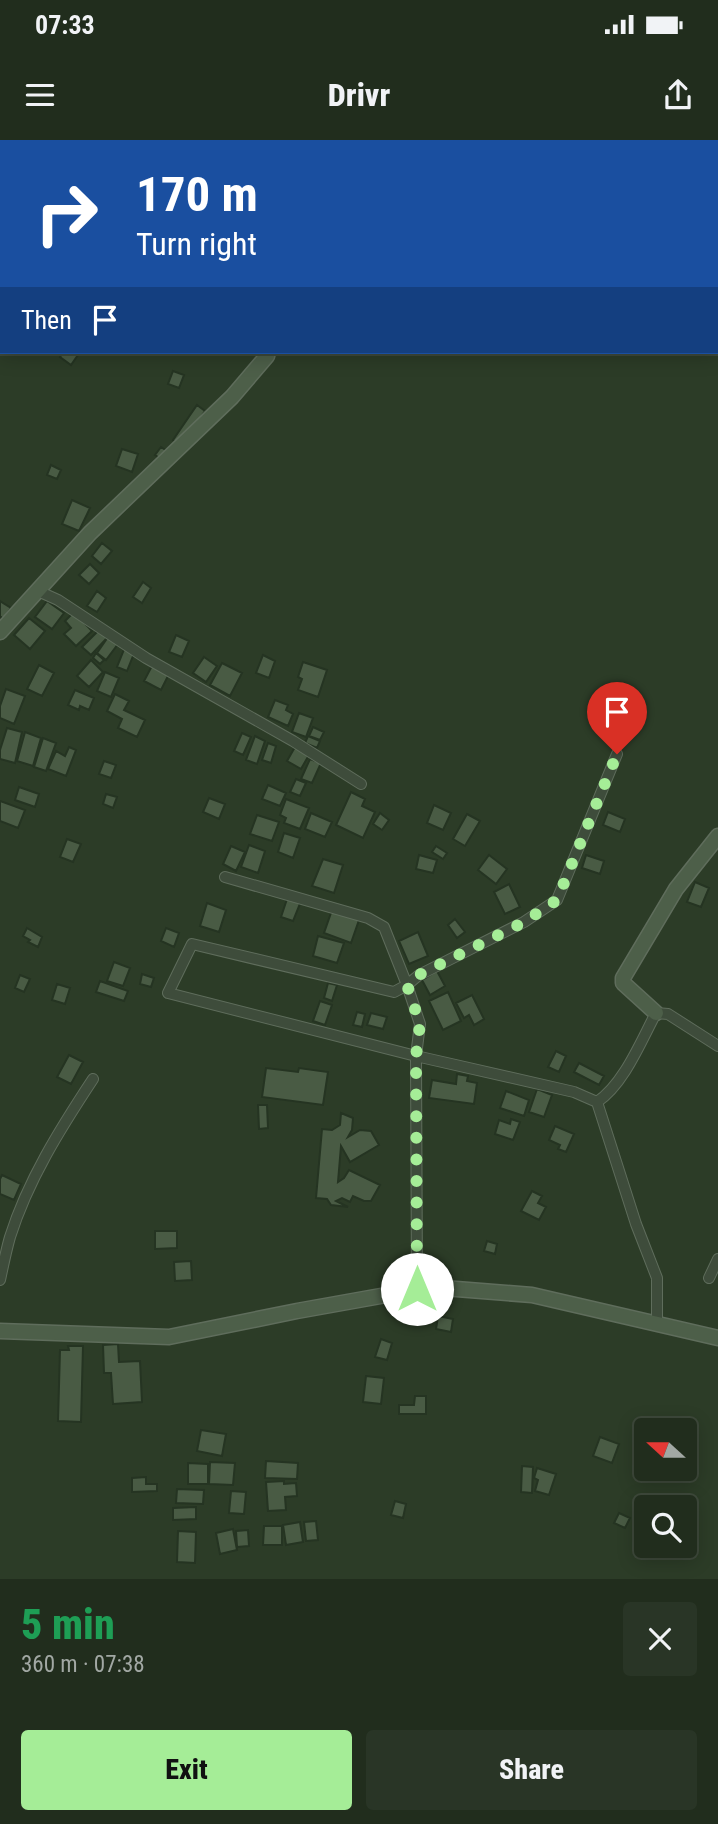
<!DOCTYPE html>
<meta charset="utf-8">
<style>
:root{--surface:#212d1d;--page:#293526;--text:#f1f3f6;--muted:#a2a8a4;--line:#3e493b;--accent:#a5ed97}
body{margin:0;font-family:"Roboto Condensed",sans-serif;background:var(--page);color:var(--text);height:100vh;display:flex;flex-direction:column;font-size:26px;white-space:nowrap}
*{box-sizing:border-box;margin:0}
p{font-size:23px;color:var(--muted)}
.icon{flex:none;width:38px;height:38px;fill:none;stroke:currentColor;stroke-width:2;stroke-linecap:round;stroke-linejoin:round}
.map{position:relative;height:1439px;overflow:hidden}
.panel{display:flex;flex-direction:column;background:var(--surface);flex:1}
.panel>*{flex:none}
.guide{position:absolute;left:0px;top:0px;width:719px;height:214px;box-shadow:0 4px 18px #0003,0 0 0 2px var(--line);background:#1a4fa0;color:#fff;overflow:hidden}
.needle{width:46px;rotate:291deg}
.buttons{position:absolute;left:634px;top:1278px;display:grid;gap:14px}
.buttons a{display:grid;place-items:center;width:63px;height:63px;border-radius:7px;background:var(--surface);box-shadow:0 4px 18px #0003,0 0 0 2px var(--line);font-size:35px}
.pin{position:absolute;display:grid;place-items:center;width:60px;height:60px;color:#fff;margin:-72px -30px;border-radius:50% 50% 50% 0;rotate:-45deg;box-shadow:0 0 7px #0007}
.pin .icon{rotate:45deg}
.me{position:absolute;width:77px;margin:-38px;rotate:0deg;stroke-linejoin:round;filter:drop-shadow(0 0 5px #0008)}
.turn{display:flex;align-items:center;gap:24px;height:147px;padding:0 21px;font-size:32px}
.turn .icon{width:91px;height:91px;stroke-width:2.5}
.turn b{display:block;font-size:49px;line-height:60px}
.then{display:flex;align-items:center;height:66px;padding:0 21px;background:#0003;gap:14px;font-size:26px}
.round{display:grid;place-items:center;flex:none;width:74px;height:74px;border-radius:7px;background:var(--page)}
.summary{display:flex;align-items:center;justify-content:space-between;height:119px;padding:0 21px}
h1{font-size:42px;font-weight:800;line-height:52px;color:#1e9e55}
.cta{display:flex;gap:14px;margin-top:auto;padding:14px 21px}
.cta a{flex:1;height:80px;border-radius:7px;background:var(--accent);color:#111;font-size:28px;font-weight:800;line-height:80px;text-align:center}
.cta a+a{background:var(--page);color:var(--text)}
.status{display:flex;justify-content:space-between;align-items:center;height:49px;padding:0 35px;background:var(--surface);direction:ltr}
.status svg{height:19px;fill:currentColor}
header{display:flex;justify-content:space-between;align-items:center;height:91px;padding:0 21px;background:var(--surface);font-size:32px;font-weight:800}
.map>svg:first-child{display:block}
</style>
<div class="status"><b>07:33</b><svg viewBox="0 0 49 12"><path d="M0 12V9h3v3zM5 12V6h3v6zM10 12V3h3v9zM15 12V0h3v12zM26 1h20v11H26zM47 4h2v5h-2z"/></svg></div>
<header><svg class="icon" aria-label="menu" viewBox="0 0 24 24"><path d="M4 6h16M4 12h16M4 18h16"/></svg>Drivr<svg class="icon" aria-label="share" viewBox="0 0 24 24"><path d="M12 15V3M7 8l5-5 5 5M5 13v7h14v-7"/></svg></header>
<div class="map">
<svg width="718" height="1439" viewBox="0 0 718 1439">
<rect width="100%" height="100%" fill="#2c3c27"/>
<!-- building -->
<path fill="#495b44" stroke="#253422" stroke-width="2" d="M64,212h16l-9,13 -11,-8z
M173,231l11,4 -5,13 -11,-4z
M197,265l8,6 -24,35 -8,-6z
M161,307l9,6 -6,8 -9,-6z
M122,309l16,5 -6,18 -16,-6z
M51,325l10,5 -4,9 -10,-4z
M72,360l18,8 -11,23 -17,-7z
M102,403l10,8 -11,13 -9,-8z
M90,424l9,9 -10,11 -10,-9z
M143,442l8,6 -9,15 -9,-6z
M97,451l9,7 -9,14 -10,-6z
M0,461l11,7 -8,11 -3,-3z
M47,461l17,12 -12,16 -17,-12z
M74,472l18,19 -16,15 -12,-12 7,-6 -6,-7z
M29,478l16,13 -15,18 -16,-14z
M99,490l8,8 -16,17 -9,-8z
M176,495l13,6 -7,16 -13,-5z
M108,497l10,7 -12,16 -9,-7z
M125,507l10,4 -8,20 -10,-4z
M96,513l8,7 -4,4 -7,-6z
M263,515l12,6 -6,17 -13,-5z
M204,517l13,9 -11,16 -13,-9z
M91,520l12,12 -14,15 -12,-11z
M154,522l17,8 -10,20 -17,-9z
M303,522l24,8 -9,27 -20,-7 4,-11 -4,-2z
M222,523l20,10 -12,23 -20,-11z
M39,525l15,8 -12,23 -15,-7z
M105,532l14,6 -8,19 -14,-6z
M6,549l19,7 -11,28 -14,-6v-12z
M75,550l19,8 -5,12 -9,-4 -1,4 -11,-5z
M115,554l14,7 -5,9 21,10 -8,17 -19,-9 4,-9 -15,-8z
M275,560l13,5 -2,5 7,4 -5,12 -20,-9z
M299,573l14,5 -7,19 -14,-5z
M313,587l11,5 -4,8 -11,-4z
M7,588l15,4 -7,31 -15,-4v-9z
M25,592l16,6 -8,28 -16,-5z
M242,593l9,4 -8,18 -9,-4z
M255,596l10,5 -8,23 -11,-4z
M308,596l12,5 -3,7 -12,-5z
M43,598l13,5 -10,28 -12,-4z
M268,603l8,3 -5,17 -9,-3z
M69,607l7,3 -10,26 -18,-7 8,-18 9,5z
M295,607l14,8 -8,14 -14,-8z
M310,619l11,4 -9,20 -11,-4z
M104,621l12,4 -5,13 -12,-4z
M296,639l10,4 -6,13 -10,-4z
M268,645l18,8 -6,13 -18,-7z
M19,647l20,7 -4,13 -20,-7z
M351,652l14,7 -3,7 13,6 -12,26 -27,-13z
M106,654l11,3 -4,11 -10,-4z
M209,658l16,6 -6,15 -16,-7z
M286,659l23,9 -9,21 -16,-6 2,-5 -6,-3z
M0,661l25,9 -7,18 -18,-7z
M434,665l17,8 -8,17 -16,-7z
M608,672l17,7 -5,13 -17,-7z
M311,673l21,9 -7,15 -20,-8z
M380,673l9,7 -7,10 -9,-6z
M467,674l13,7 -15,25 -12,-7z
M257,675l22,7 -7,19 -22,-7z
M284,693l16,5 -7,20 -15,-6z
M67,699l14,5 -8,18 -13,-5z
M249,705l16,6 -7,22 -17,-6z
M231,706l14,6 -9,19 -13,-7z
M436,706l11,7 -4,6 -11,-7z
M419,715l18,5 -4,13 -17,-4z
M489,715l18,14 -11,15 -18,-14z
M586,715l18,6 -4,13 -18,-6z
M323,719l20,6 -9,28 -22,-7z
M695,742l14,6 -8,19 -14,-5z
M509,744l11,23 -15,7 -11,-22z
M288,756l13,5 -8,20 -12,-4z
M207,763l19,7 -7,22 -19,-6z
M332,770l27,10 -8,23 -27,-10z
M455,779l10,13 -8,6 -9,-13z
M27,788l15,9 -4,10 -10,-5 2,-2 -7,-4z
M166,788l13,5 -5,14 -13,-6z
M418,792l10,24 -19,8 -10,-23z
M318,796l26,7 -7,20 -24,-7z
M114,822l16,6 -7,18 -16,-5z
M437,831l8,15 -15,9 -8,-15z
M142,834l12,4 -3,9 -11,-3z
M20,835l10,4 -6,13 -9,-4z
M100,841l28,10 -4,10 -28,-9z
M328,843l9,2 -5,16 -8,-3z
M57,844l13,4 -5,16 -13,-4z
M448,852l13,29 -18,9 -14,-29z
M472,855l12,24 -10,6 -5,-10 -5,3 -8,-15z
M320,861l12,4 -7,20 -12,-4z
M357,872l8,2 -3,13 -9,-2z
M371,873l16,4 -4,12 -16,-4z
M556,911l10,5 -7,16 -11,-5z
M69,915l14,7 -12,22 -14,-7z
M579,923l25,13 -5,9 -25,-13z
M266,928l32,4 1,-4 29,4 -5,33 -61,-8z
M457,934l11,2 -1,5 10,2 -3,21 -45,-6 3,-18 24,4z
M537,949l15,6 -8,22 -15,-5z
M506,951l23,9 -5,16 -24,-8z
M258,965h9l1,23 -9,1z
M341,973l12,5 -1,12 -4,7 12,-7 11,1 8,14 -29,17 -9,-16 -3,36 6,-4 5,-8 31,15 -9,16h-7l-11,-5 -3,6 -8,-4 -6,3 12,6 -17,-2 -4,-6 -11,-1 6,-69 10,1 8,-5z
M511,979l9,3 -7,18 -18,-6 4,-14 11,4z
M555,986l19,8 -8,18 -8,-3 2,-4 -11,-5z
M2,1035l19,9 -7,16 -14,-6v-15z
M532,1051l10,5 -4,7 8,4 -7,13 -18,-9z
M155,1091h22v17l-22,1z
M487,1101l10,3 -2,10 -11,-3z
M191,1121l1,19 -17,1 -1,-19z
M438,1176l15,3 -2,13 -15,-3z
M381,1199l11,4 -5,17 -12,-3z
M118,1204l1,18 21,-1 2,41 -29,2 -2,-31h-7l-1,-28z
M68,1206h15l-2,76 -23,-1 2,-71h9z
M366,1236l18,2 -3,26 -18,-2z
M415,1256h11v18h-27v-9h15z
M201,1290l25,4 -4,22 -25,-5z
M600,1297l19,7 -7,19 -19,-7z
M266,1321l32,2 -1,16 -32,-1z
M210,1322l25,1 -2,22 -24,-1z
M188,1323l20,1v20h-20z
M522,1326l11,1 -1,26 -11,-1z
M537,1328l19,6 -7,21 -14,-4 3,-11 -4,-2z
M146,1337v7h11v7l-25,1v-14z
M284,1341v3l12,-1 1,13 -12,1 1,13 -18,1 -2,-29z
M177,1349l27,1 -1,14 -27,-1z
M231,1351l15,1 -2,22 -15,-1z
M395,1361l11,3 -3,14 -12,-3z
M196,1367v12l-23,1v-12z
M619,1373l11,5 -5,10 -11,-5z
M316,1381l2,19 -12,1 -2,-19z
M300,1382l3,20 -17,3 -3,-20z
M264,1386h18v19h-19z
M233,1389l4,21 -17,4 -4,-21z
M248,1390l1,16 -12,1 -1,-16z
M178,1391l18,1 -1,31 -18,-1z"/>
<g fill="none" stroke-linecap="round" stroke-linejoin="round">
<defs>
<path id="street" d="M38,451l20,9 88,58 147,83 68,43
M617,614l-60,146 -33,22 -105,53 -12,10 -13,7 -202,-48 -24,49 248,63 158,36 23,10 39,122 21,54v46
M225,737l143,41 16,9 23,58 13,39 -4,32 1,233
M597,962c27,-18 44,-61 59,-89l12,1 50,32
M709,1138l9,-19
M0,1140c3,-14 6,-29 10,-43 18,-57 50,-108 83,-158"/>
<path id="secondary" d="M243,0l1,2
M0,492l90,-99 142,-136 35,-41 1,-4
M656,873l-33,-30v-5l53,-89 42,-53
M0,1191l169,6 128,-26 134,-24 101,8 186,43"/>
</defs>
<!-- street casing -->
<use href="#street" stroke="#5f6d5c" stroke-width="12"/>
<!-- secondary casing -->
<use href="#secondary" stroke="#5f6d5c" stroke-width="17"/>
<!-- street -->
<use href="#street" stroke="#3e4c3b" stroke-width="10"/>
<!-- secondary -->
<use href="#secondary" stroke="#4d5f49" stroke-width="14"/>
</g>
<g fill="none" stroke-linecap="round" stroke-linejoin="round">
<!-- route -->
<path stroke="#a5ed97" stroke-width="12" stroke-dasharray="0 21.6" d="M417,1149l-1,-233 4,-32 -13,-39 12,-10 105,-53 33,-22 60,-146"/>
</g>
</svg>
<div class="buttons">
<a><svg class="needle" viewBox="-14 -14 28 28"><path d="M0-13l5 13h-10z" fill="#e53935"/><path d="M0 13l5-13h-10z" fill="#a2a8a4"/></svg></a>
<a><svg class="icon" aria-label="search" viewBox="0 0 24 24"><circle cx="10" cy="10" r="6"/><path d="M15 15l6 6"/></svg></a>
</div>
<div class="pin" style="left:617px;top:614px;background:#d93025"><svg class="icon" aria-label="arrive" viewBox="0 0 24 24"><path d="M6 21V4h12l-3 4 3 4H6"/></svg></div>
<svg class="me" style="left:417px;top:1149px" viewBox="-20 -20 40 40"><circle r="19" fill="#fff"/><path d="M0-13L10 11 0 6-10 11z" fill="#a5ed97"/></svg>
<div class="guide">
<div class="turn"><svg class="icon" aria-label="right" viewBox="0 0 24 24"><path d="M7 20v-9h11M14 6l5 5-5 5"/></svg><div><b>170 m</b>Turn right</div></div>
<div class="then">Then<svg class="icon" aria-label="arrive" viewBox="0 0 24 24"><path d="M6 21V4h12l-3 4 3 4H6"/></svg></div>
</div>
</div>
<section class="panel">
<div class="summary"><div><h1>5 min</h1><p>360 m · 07:38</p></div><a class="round"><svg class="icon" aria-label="close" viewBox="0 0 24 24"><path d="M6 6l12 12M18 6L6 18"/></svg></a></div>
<div class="cta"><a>Exit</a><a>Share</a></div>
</section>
